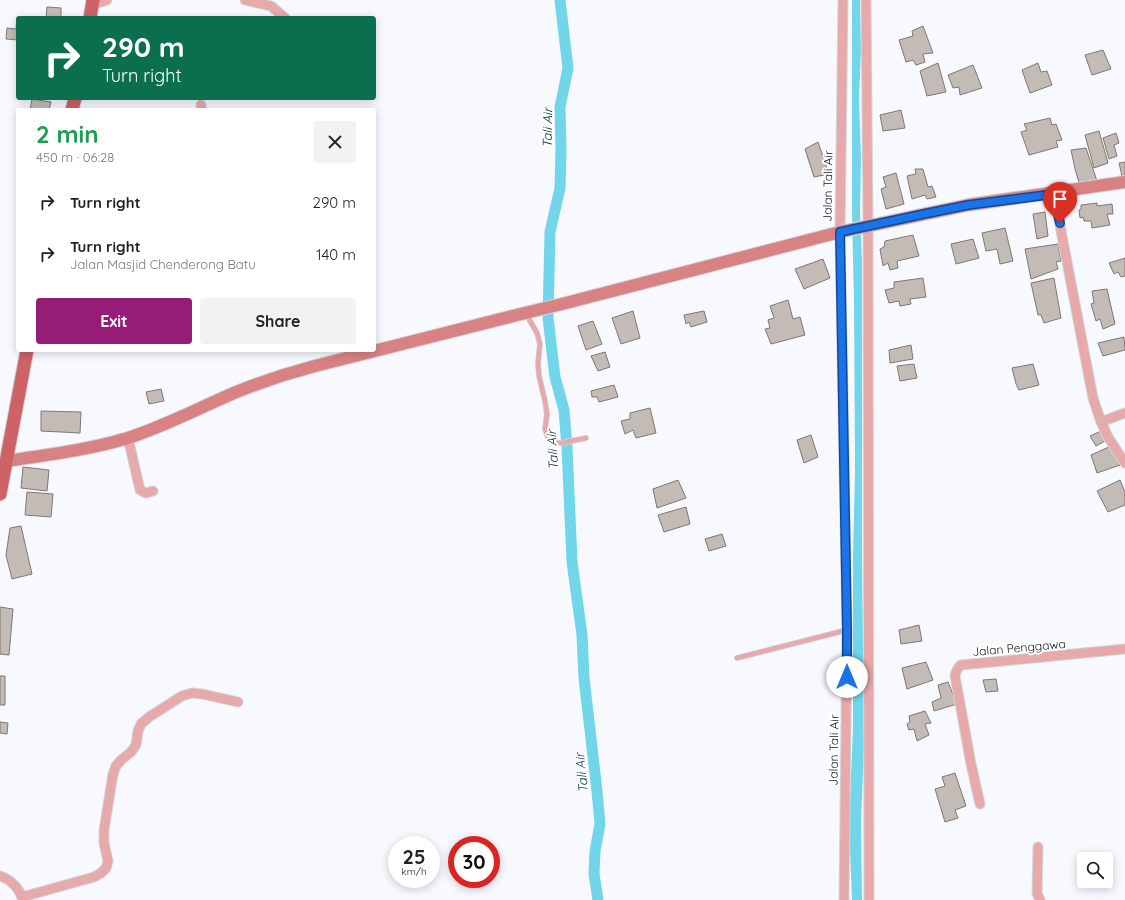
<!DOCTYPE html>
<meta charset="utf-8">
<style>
:root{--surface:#fff;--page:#f2f2f2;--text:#222;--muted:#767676;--accent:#951c77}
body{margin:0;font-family:Quicksand,sans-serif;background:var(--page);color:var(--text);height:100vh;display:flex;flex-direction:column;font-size:15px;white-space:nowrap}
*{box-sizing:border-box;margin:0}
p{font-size:13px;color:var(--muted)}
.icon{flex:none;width:22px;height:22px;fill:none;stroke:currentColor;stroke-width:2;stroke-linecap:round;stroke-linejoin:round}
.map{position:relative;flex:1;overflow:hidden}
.drawer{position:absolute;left:16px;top:108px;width:360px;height:244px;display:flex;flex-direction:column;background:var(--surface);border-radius:4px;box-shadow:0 2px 10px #0003}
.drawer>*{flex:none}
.top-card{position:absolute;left:16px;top:16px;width:360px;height:84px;border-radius:4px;box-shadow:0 2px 10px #0003;background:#0b6e4f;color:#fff;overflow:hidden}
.controls{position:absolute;left:1077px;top:852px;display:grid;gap:8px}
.controls a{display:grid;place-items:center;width:36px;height:36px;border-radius:4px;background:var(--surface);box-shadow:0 2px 10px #0003;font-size:20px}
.speed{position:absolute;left:388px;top:836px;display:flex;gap:8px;font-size:20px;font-weight:700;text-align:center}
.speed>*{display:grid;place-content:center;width:52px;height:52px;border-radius:50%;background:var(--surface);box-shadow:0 2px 10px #0003;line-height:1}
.speed small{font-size:10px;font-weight:400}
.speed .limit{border:6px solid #d22;background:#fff;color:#111}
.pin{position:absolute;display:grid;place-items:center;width:34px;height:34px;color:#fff;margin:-41px -17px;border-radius:50% 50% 50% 0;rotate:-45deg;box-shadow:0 0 4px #0007}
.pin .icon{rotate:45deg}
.me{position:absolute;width:44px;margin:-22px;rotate:0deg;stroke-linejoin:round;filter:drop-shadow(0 0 3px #0008)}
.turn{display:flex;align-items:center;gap:14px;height:84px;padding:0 20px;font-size:18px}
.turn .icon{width:52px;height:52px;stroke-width:2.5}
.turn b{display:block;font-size:28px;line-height:34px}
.round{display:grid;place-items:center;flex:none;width:42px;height:42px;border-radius:4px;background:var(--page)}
.head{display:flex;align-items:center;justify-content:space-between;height:68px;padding:0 20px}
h1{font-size:24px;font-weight:800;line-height:30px;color:#1e9e55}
.cta{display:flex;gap:8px;margin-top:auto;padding:8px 20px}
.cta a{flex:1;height:46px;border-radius:4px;background:var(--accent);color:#fff;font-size:16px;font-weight:800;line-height:46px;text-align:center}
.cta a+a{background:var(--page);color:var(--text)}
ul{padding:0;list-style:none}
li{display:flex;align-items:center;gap:12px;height:52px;padding:0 20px}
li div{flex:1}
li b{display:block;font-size:15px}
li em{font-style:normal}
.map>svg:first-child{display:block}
</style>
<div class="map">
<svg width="1125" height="900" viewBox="0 0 1125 900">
<rect width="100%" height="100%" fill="#f8f9ff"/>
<!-- water -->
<path fill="#72d6ea" d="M852,0h8l1,50 -2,48 2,61 -1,55 2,46v293l2,194 -3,75 1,78h-10l-3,-77 4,-95v-173l2,-84 -1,-171 -2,-85z"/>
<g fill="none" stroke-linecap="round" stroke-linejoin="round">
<!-- canal -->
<path stroke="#72d6ea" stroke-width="11" d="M560,0l8,68 -8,39 1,42 -1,39 -10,44 -2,86 7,59 9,33 3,37 5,115 10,73 2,43 13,113 3,33 -5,27 -1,23 4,26"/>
</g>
<!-- building -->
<path fill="#c3bbb5" stroke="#7f7872" d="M47,7l14,1v10h-15z
M17,17l10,1h-9v22l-12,-1 1,-11 9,1z
M923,26l10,27 -10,1 2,8 -9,3 -3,-5 -7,2 -7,-22 14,-4 -1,-5z
M1103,50l8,19 -19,6 -7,-20z
M938,63l8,29 -19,4 -7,-25z
M1038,63l3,9 6,-1 5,14 -22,8 -8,-23z
M973,65l9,23 -22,7 -1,-8 -6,1 -5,-13z
M32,99l19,3 -2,8h-19z
M901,110l4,18 -22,3 -3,-16z
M1050,118l2,7 4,-1 6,16 -6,1 2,6 -29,8 -8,-23 6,-2 -3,-6z
M1099,131l9,32 -14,5 -9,-33z
M1116,133l3,10 -5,2 3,11 -8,3 -6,-21z
M818,142l11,32 -15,3 -9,-28z
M1086,148l12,36 -18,2 -5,-17 -4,-19z
M1125,162v14h-3l-3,-13z
M915,169h8l5,18 4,-1 4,11 -9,2 -2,-4 -13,4 -5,-23 9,-2z
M896,173l8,31 -18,5 -5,-20 5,-2 -3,-10z
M1097,203v3l15,-2 1,10h-6l3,11 -18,3 -1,-7h-7l-1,-4 -3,1 -1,-8 2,-1v-4z
M1045,212l3,24 -11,3 -4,-25z
M1005,228l8,33 -13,3 -3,-15 -11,2 -4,-18z
M913,235l6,21 -22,5 1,7 -8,2 -2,-7 -5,3 -3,-17 4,-2 1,-6z
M973,239l6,19 -23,6 -5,-20z
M1058,244l3,17 -5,1 2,7 -27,10 -6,-30z
M1125,258v18l-4,1 -3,-5 -4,2 -5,-11z
M823,259l7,19 -26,11 -9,-20z
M923,278l3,19 -16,2 1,5 -11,2 -1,-5 -10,2 -4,-13 9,-2v-6z
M1054,278l7,40 -17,5 -3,-8h-3l-7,-32z
M1107,289l8,35 -12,5 -3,-10 -4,2 -5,-17 3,-1 -2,-12z
M788,300l5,19 7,-2 5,18 -34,9 -6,-15 5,-1 -2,-8 6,-2 -4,-12z
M633,311l7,27 -19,6 -9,-26z
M704,311l3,11 -16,5 -2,-5 -3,2 -2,-9z
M593,321l9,23 -16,6 -8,-24z
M1124,337l1,13 -22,6 -5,-13z
M911,345l2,14 -23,4 -1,-13z
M605,352l5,15 -12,4 -7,-15z
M914,364l3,14 -17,3 -3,-15z
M1033,364l6,21 -20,5 -3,-6 -4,-16z
M614,385l4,12 -19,5 -2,-5h-5l-1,-6z
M161,389l3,12 -15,3 -3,-12z
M650,408l6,25 -20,5 -3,-8 -8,4 -4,-13 9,-2v-6z
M41,411l40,1 -1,21 -39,-2z
M1101,431l4,10 -9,5 -6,-10z
M811,435l7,22 -14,6 -7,-23z
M1111,446l9,19 -23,8 -6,-18z
M23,467l26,3 -2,21 -26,-3z
M678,480l8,18 -29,10 -4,-19z
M1120,480l5,12v13l-17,7 -11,-21z
M27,492l26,2 -2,23 -26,-2z
M686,507l4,17 -26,8 -6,-17z
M21,526l11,48 -20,5 -6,-24 4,-27z
M722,534l4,12 -17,5 -4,-12z
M0,607l13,2 -4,46 -9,-1z
M919,625l3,16 -21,3 -2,-14z
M926,662l7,18 -26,9 -5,-21z
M0,676h5v29h-5z
M996,679l2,12 -12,1 -3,-12z
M948,682l9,22 -23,7 -2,-9 9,-4 -3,-13z
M925,711l6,12 -6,1 4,11 -12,6 -3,-12 -5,1 -2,-6 3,-2 -1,-6z
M0,722l8,1 -1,11 -7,-1z
M955,773l11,33 -11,4 3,8 -13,4 -10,-33 10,-3 -3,-9z"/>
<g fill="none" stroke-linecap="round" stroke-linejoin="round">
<defs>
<path id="lane" d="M526,314l11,19 3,11 -2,19 1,13 6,25 2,13 -2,15 3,8 6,5 7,1 25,-5
M737,658l110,-28"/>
<path id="street" d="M245,0l26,6 14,12
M843,0l-3,232 7,398 -3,270
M866,0l2,226 1,674
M92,5l15,-5
M201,105l1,5
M1054,194l39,204 8,24 7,15 17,26
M1101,422l24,-9
M128,438l12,52 6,3 7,-2
M980,804l-9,-40 -16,-88c1,-5 2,-8 6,-11l164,-16
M1038,847l-1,46 3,7
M0,876c12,4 19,12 23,24
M22,897l72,-20 7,-4 5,-5 2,-7 -4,-18v-13l9,-56 3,-8 5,-6 10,-8 5,-7 2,-14 3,-7 8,-7 33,-21 10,-3 10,1 36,8"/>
<path id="secondary" d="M6,461c41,-6 82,-11 122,-23 37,-12 71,-30 106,-45 27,-11 54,-20 81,-27l210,-53 37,-9 278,-72 85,-18 43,-9 157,-23"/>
<path id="primary" d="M90,18l3,-18
M72,110l3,-12
M0,494l27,-144"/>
</defs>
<!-- lane casing -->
<use href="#lane" stroke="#d3d4da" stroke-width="6"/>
<!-- street casing -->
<use href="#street" stroke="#d3d4da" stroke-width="11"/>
<!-- secondary casing -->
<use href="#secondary" stroke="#d3d4da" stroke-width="14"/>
<!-- primary casing -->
<use href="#primary" stroke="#d3d4da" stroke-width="15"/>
<!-- lane -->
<use href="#lane" stroke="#e6aaaa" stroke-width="4.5"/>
<!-- street -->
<use href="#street" stroke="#e6aaaa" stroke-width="9"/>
<!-- secondary -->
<use href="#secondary" stroke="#d98283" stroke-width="12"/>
<!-- primary -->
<use href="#primary" stroke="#cd6367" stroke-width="13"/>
</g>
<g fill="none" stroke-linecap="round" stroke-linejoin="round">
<defs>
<path id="route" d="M847,677v-47l-7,-398 84,-18 44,-9 86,-11 6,29"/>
</defs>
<!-- route casing -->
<use href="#route" stroke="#114b97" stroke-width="10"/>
<!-- route -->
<use href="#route" stroke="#1a73e8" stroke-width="7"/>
</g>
<g text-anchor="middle" stroke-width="4" stroke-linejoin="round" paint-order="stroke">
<!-- street labels -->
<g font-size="12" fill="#121316" stroke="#fff">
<text transform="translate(828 186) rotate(-89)" y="4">Jalan Tali Air</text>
<text transform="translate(1019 648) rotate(-5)" y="4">Jalan Penggawa</text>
<text transform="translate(834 750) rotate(-89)" y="4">Jalan Tali Air</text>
</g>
<!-- water labels -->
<g font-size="13" font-style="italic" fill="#00333c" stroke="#fff">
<text transform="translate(547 128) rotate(-89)" y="5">Tali Air</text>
<text transform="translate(552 450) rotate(-93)" y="5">Tali Air</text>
<text transform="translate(581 773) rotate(-96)" y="5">Tali Air</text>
</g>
</g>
</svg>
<div class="controls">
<a><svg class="icon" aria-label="search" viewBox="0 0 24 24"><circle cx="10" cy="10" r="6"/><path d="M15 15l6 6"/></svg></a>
</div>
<div class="speed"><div>25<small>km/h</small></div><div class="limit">30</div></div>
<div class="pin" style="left:1060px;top:223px;background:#d93025"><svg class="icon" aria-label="arrive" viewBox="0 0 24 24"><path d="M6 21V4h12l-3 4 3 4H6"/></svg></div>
<svg class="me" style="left:847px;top:677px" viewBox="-20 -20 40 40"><circle r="19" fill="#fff"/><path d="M0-13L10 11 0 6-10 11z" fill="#1a73e8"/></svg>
<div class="top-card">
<div class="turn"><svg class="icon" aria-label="right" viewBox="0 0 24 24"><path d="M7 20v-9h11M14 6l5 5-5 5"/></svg><div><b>290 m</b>Turn right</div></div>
</div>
<section class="drawer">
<div class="head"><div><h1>2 min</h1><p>450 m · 06:28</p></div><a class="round"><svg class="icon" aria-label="close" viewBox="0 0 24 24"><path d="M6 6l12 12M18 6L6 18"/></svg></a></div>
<ul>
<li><svg class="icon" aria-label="right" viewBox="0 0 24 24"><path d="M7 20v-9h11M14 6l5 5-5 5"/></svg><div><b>Turn right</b></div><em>290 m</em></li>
<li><svg class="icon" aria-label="right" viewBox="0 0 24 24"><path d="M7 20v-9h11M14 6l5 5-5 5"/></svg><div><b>Turn right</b><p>Jalan Masjid Chenderong Batu</p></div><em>140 m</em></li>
</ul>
<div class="cta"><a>Exit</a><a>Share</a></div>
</section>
</div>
